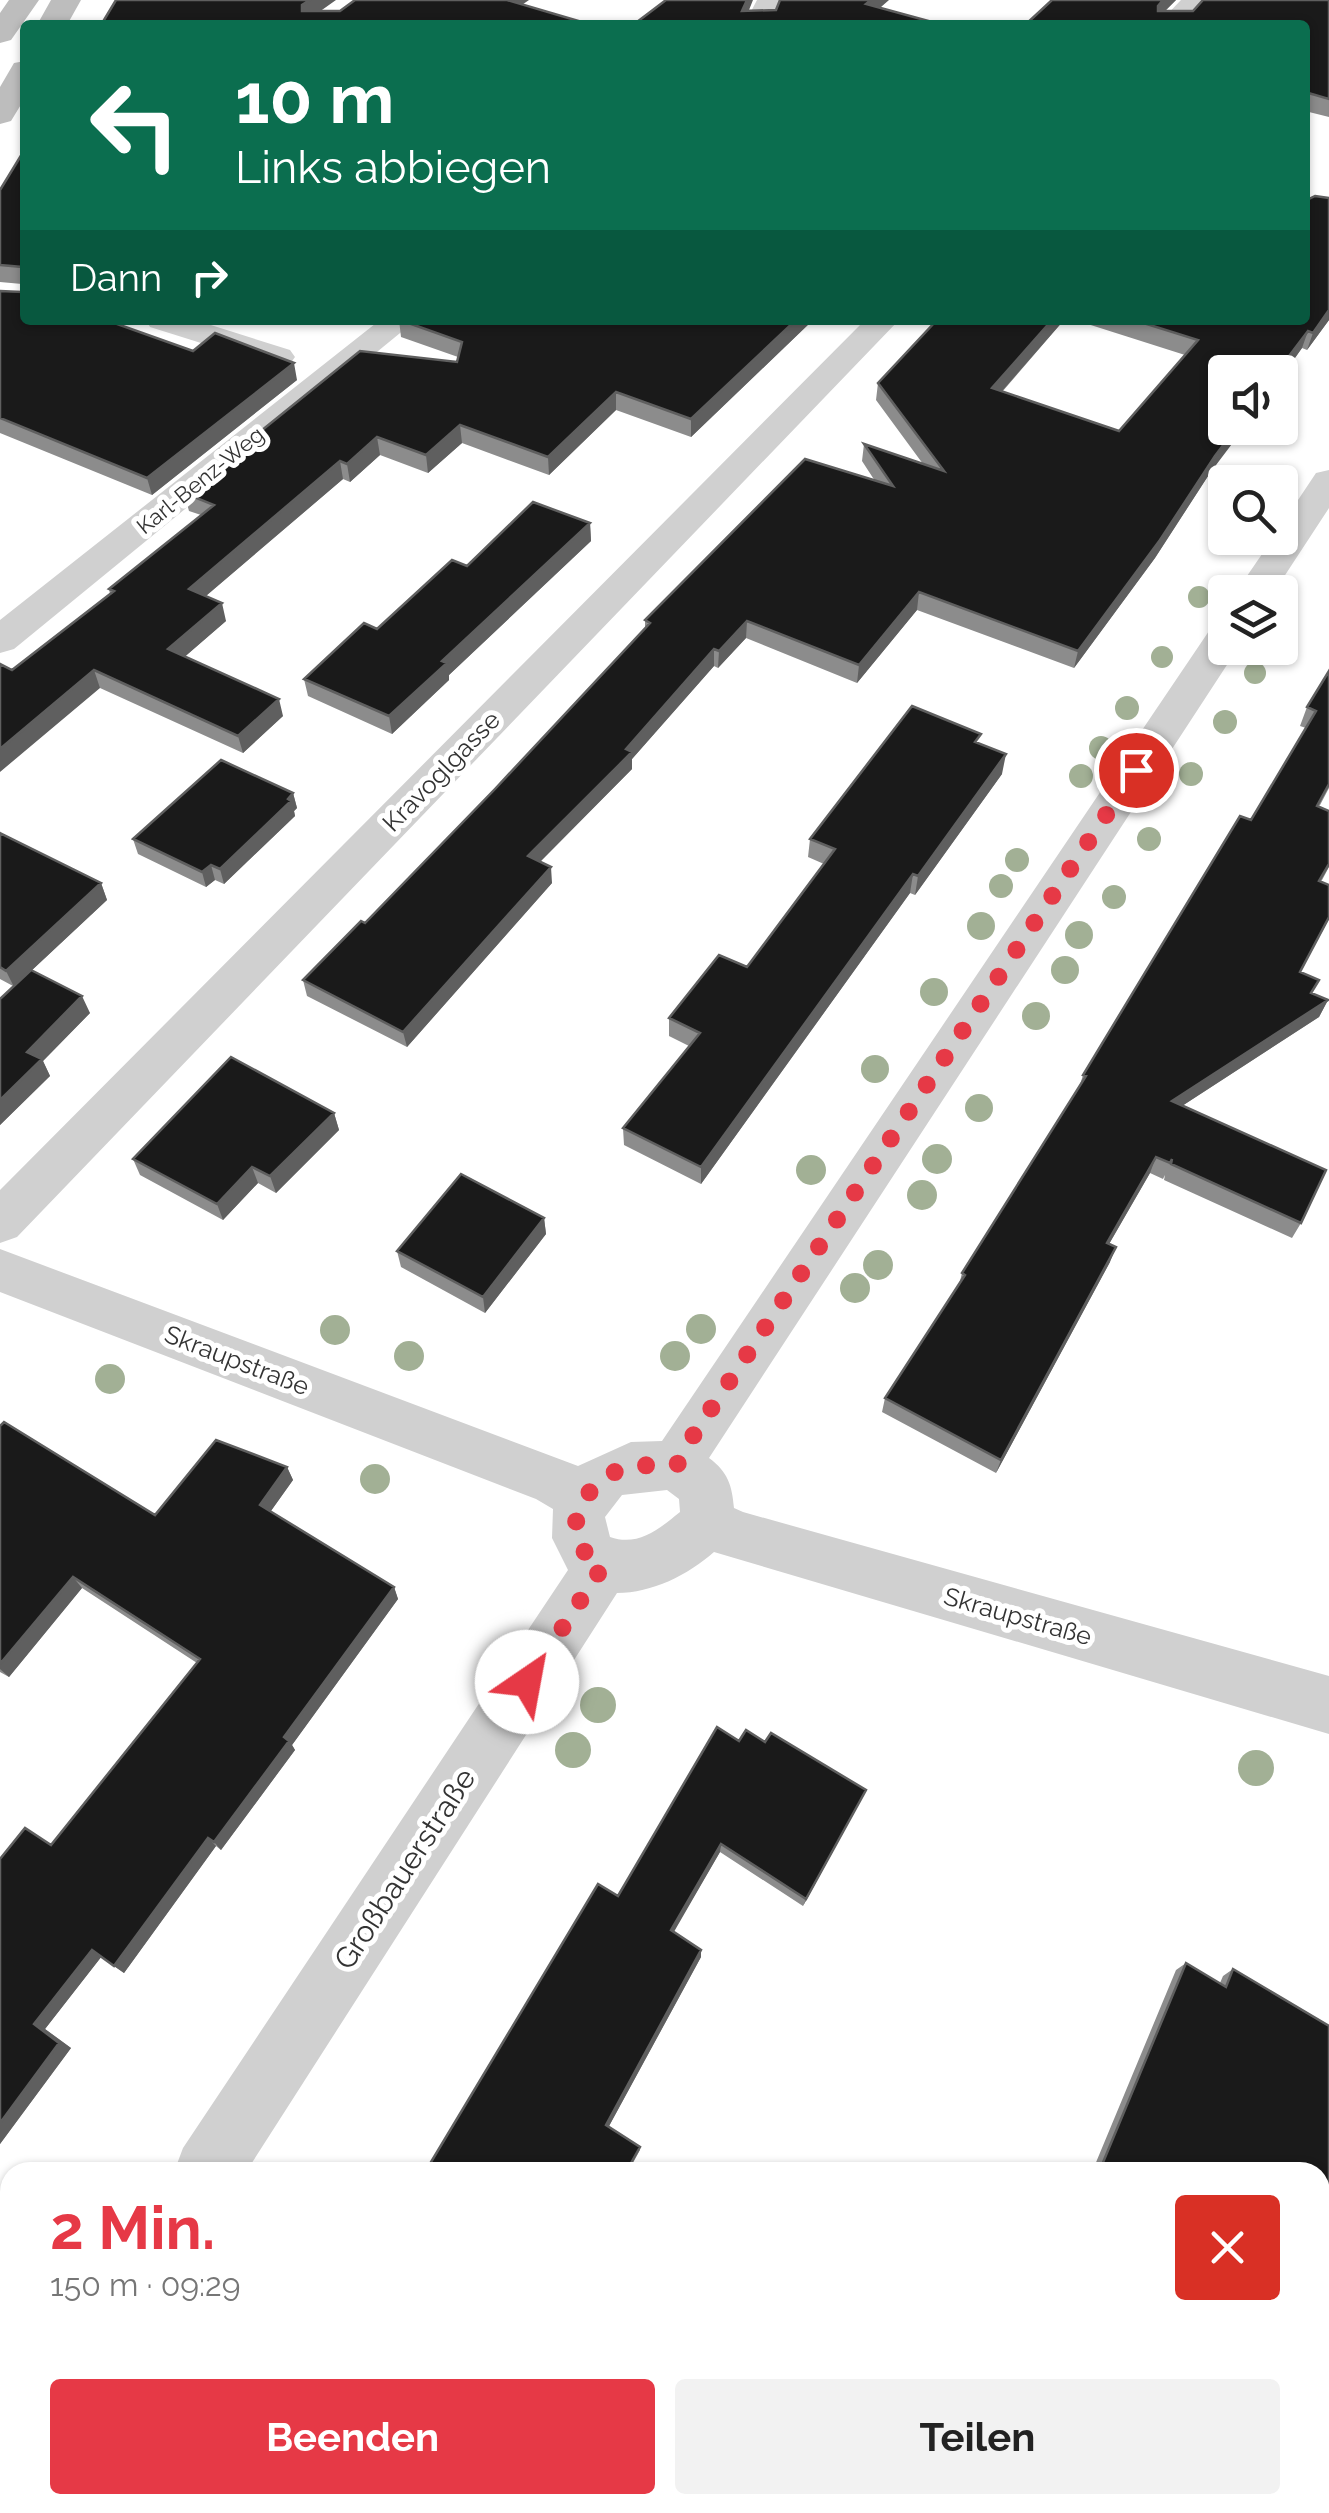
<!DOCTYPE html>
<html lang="de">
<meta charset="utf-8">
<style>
:root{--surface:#fff;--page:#f2f2f2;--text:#222;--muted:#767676;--accent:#e63946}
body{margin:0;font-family:Raleway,sans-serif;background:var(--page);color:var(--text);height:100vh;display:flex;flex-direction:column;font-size:38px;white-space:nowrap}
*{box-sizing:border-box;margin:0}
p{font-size:32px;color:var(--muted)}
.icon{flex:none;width:55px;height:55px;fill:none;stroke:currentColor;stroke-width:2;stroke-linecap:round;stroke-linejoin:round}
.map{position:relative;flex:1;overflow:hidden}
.side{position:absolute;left:0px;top:2162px;width:1330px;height:352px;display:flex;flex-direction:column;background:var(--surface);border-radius:30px 30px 0 0;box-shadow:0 2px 8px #0004}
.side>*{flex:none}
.guide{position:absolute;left:20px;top:20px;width:1290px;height:305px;border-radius:10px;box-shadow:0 2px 8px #0004;background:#0b6e4f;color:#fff;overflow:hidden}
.fabs{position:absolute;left:1208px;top:355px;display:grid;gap:20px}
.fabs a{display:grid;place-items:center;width:90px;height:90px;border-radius:10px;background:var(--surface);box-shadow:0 2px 8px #0004;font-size:50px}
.pin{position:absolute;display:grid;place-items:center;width:85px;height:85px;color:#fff;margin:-42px;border:5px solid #fff;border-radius:50%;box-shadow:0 2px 10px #0007}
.me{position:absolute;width:110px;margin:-55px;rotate:33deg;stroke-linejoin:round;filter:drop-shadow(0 0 8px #0008)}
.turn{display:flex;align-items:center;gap:35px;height:210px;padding:0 50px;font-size:45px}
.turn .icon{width:130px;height:130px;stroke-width:2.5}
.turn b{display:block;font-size:70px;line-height:85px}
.then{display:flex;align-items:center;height:95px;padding:0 50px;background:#0003;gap:20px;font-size:38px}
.round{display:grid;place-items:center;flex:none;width:105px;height:105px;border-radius:10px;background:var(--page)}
.head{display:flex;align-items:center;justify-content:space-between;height:170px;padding:0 50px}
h1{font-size:60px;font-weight:700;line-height:75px;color:var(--accent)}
.action{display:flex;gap:20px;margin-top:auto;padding:20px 50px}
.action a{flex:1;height:115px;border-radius:10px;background:var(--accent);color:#fff;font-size:40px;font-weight:700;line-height:115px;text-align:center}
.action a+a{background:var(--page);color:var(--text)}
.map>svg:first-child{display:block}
</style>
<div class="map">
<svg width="1329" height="2513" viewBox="0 0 1329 2513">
<rect width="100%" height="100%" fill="#fff"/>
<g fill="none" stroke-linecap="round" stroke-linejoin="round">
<!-- path -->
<path stroke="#cdcdcd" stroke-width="8" stroke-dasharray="6 6" stroke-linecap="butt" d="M1320,2269l9,6
M1320,2308l9,-26
M1250,2513l3,-8"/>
<!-- minor -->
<path fill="#d0d0d0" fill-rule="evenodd" d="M757,0h26l-11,25h-28z
M1181,0h28l-23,25h-29z
M146,320h49l95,30 5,7 -5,7 -12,3 -128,-40z
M380,320h36l-402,329 -14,4v-33z
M865,320h34l-882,917 -17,6v-53z
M1329,470v38l-55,84h-38l37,-54h7v-11l36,-54z
M1225,624v24h13l-529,810c19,14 23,27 25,50l9,4 586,164v58l-615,-182c-26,23 -62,41 -97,41l-371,579h-72l9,-24 385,-578 -16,-32 1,-29 -17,-10 -536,-207v-43l578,217 53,-24 31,-1 549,-813zM667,1490l12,9 1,13c-21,17 -42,35 -70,25l-5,-20 17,-22z
M10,2437v68h21l-5,8h-26v-72z"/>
<!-- secondary -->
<path fill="#bdbdbd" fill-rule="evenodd" d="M9,0h30l-28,40 -11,3v-30z
M51,0h30l-14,25h-30z
M25,61v37l-14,23 -11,3v-37l14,-24z"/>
</g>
<!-- trees -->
<g fill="#a2b095">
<circle cx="1199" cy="597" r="11"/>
<circle cx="1162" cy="657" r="11"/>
<circle cx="1255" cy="673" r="11"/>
<circle cx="1127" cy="708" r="12"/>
<circle cx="1225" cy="722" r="12"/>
<circle cx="1101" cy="748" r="12"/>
<circle cx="1191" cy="774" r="12"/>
<circle cx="1081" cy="776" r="12"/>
<circle cx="1149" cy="839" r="12"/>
<circle cx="1017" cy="860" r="12"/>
<circle cx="1001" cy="886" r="12"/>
<circle cx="1114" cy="897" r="12"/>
<circle cx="981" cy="926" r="14"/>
<circle cx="1079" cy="935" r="14"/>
<circle cx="1065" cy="970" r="14"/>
<circle cx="934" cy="992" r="14"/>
<circle cx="1036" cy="1016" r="14"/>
<circle cx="875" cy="1069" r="14"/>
<circle cx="979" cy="1108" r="14"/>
<circle cx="937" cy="1159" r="15"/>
<circle cx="811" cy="1170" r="15"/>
<circle cx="922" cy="1195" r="15"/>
<circle cx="878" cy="1265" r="15"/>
<circle cx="855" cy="1288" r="15"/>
<circle cx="701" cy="1329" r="15"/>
<circle cx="335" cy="1330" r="15"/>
<circle cx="409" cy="1356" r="15"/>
<circle cx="675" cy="1356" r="15"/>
<circle cx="110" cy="1379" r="15"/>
<circle cx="375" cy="1479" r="15"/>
<circle cx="598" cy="1705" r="18"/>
<circle cx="573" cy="1750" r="18"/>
<circle cx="1256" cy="1768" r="18"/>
</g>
<!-- wall -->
<path fill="#8c8c8c" d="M1052,0h124l-11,11h28l136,-11v117l-24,-6v-86z
M25,149v171l168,31 104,29 -145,115 -152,-62v-142l22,1v-8l-22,-2v-92z
M1329,198v122l-22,30 -5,-2 -22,31v-7l-70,101 -55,85 -81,110 -157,-58 -60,73 -111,-45 -28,30 -4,-2 -82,93v10l-92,93 12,21 -145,164 -100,-51 -4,-16 62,-57 130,-134 150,-161v-8l230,-139 -13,-20 2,-17 59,20 -47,-64 2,-17 186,-63 -62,72 117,39 66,-76 -110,-35h230z
M353,320h22l-8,5z
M399,320h414l-122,117 -75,-27 -67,65 -87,-32 -34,30 -48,-18 -30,27 -7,-3 -137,117 20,25 -42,36 99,59 -40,37 -143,-65 -88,-18 98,-76 -1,-5 92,-74 -12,-4 -5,-18 273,-131 1,-5 -57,-20z
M590,523l1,18 -142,134v5l-57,54 -84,-38 -4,-17 163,-113z
M1329,671v117l-10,19 10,4v56l-8,15 8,3v34l-29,53 12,22 16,6 -9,17 -137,89 119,117 -9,15 -128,-58 1,-5 -2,4 -13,-6 -41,71 1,18 -114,211 -114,-61 3,-14 74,-113 3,-12 117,-185 4,-13 168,-255 55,-92 -6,-2 7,-19z
M979,743l23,31 -87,121 -5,-2 -209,291 -77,-39 -1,-17 66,-82 -20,-10v-18l78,-51 77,-103 -16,-7 2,-18z
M293,793l4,15 -3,3 1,5 -71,68 -9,-4 -9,7 -68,-33 -5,-15z
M0,833l101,50 6,17 -75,70 58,43 -47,48 7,15 -50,49 13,-139 -13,-7z
M334,1113l5,17 -63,63 -18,-10 -35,37 -83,-45 -7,-16z
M544,1218l2,16 -61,79 -84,-46 -4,-16z
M0,1426l155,89 132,-48 6,13 -23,32 124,75 4,12 -106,146 3,5 -74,100 -5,-4 -92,127 -23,-16 -56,72 26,19 -71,96v-285l51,-14 146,-182 -115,-75 -73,89 -9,-5z
M739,1741l123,57 -59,108 -83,-54 -47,80 28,18v7l-92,169 31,24 -12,22h-203l193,-276z
M1186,1963l34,20 3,-7 10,-7 96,57v199l-9,-6v-47h-228l84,-202z
M1329,2333v180h-61l3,-8h49v-145z
M952,2505h219l-3,8h-219z"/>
<!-- shaded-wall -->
<path fill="#5f5f5f" d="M310,0h26l-31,22 -3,-11v-6z
M505,0h24l-23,16z
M747,0h6l-10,25 -1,-14z
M871,0h18l-24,21 1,-17z
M1163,0h13l-22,22 4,-16z
M1329,310v10l-22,30 6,-17z
M796,320h17l-122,117v-18z
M1052,320h12l-75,86 3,-18z
M1308,331l-6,17 -22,31v-7h-3z
M294,363l3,17 -145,115 -5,-17z
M616,392v18l-67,65 -1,-18z
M460,425l2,18 -34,30 -2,-18z
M1236,428h8l-34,45 -55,85 -81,110 4,-17z
M377,437l3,18 -30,27 -3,-18z
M340,461l3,18 -149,127 -5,-17z
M590,523l1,18 -142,134v5l-57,54 -3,-18 53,-55z
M919,592l-2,18 -60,73 2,-18z
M222,603l4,18 -53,46 -5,-18z
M747,621l-1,17 -28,30 1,-17z
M714,649v17l-82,93v10l-103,104 -1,-17 98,-107z
M94,670l6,18 -100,84v-23z
M279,699l4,17 -40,37 -5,-17z
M1006,754l-4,20 -87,121 3,-19z
M293,793l4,15 -3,3 1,5 -71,68 -4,-15z
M211,865l4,15 -9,7 -4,-15z
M551,867l1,16 -145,164 -4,-15z
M913,874l-3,19 -209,291v-17z
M101,883l6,17 -93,87 -8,-16z
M82,996l8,17 -47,48 7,15 -50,49v-25l27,-48z
M1328,1000l-9,17 -154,100 7,-16z
M334,1113l5,17 -63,63 -6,-17z
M1156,1157l-6,16 -49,85 6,-15z
M252,1167l6,16 -35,37 -6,-16z
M544,1218l2,16 -61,79 -2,-16z
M1116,1247l-6,15 -114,211 5,-13z
M287,1467l6,13 -27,38 -6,-13z
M73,1577l9,11 -73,89 -9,-8v-5z
M394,1587l4,12 -106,146 3,5 -74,100 -7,-8 70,-105z
M866,1790l-4,8 -59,108 3,-7z
M208,1838l8,8 -92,127 -10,-7z
M721,1844l-1,8 -49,85v-7z
M92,1950l10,6 -57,73 26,19 -71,96v-21l34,-99z
M701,1950v7l-93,171 -2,-3z
M288,2505h14l10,8h-14z"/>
<!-- building -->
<path fill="#1a1a1a" stroke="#5f5f5f" stroke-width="2.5" d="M116,0h194l-8,5v6h38l15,-11h152l85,25h-491z
M666,0h81l-5,11 34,-1 4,-10h91l-5,4 77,21h-310z
M1052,0h111l-5,6v5h35l10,-11h126v99l-24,-7v-67h-280z
M25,149v171h81l87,31 22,-18 79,30 -147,115 -147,-60v-127l22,1v-25l-22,-2v-75z
M1315,196l14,2v112l-16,23 -5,-2 -31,41h-52v56h11l-21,28 -55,84 -82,111 -159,-59 -60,73 -112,-44 -28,30 -5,-2 -88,100 6,3 -104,104 23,11 -148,165 -100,-52 58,-59 4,2 130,-134 155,-166 -5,-3 160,-161 88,27 -29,-42 80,27 -66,-88 59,-63h115l-60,68 127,43 79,-91 -64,-20h171v-119z
M400,320h396l-105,99 -75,-27 -68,65 -88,-32 -34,30 -49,-18 -30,27 -7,-3 -151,128 33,14 -54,46 111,50 -41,37 -144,-66 -94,79v-85l12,6 102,-79 -5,-2 105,-84 -30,-12 176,-142 97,11 5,-20z
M533,502l57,21 -148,138 5,2 -58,53 -85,-37 60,-56 13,6 75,-69 15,6z
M1329,671v113l-12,22 12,5v53l-10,17 10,4v32l-29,55 19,8 -8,13 17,7 -156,101 154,69 -25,53 -130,-59 1,-5 -2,4 -14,-6 -49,86 9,4 -115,213 -116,-62 80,-123 -3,-2 124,-197 -3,-1 157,-259 11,4 65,-109 -9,-4z
M912,706l69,28 -6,8 31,12 -88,122 -5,-2 -212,293 -78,-39 77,-95 -31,-15 50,-63 28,12 88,-118 -25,-10z
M221,760l72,33 -5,6 3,2 -71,68 -9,-4 -9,7 -69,-33z
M0,833l101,50 -95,88 -6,-4z
M31,970l51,26 -55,56 15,7 -42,41v-101z
M231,1057l103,56 -64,63 -18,-9 -35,37 -84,-45z
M461,1174l83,44 -61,79 -86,-46z
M4,1422l151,93 61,-75 71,27 -27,38 134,82 -110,150 5,4 -75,101 -6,-4 -94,128 -22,-16 -58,74 25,19 -59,80v-264l25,-31 26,17 149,-186 -127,-82 -73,87v-238z
M717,1727l22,14 7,-11 19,12 6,-9 95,57 -60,109 -85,-55 -50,86 30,20 -95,175 34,22 -14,25h-201l173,-288 20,12z
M1186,1963l40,24 7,-18 96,57v188l-9,-5v-37h-221z
M1329,2377v136h-45l2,-8h34v-101z
M225,2505h63l10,8h-78z
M960,2505h211l-3,8h-211z"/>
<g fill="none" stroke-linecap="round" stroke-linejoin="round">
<!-- route -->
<path stroke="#e63946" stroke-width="18" stroke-dasharray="0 32.4" d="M527,1682l76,-116c-8,-6 -19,-12 -23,-21 -16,-33 17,-71 49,-78 15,-3 33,-1 48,-2l16,-29 443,-666"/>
</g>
<g text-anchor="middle" stroke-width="10" stroke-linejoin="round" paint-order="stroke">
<!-- far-street labels -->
<g font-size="22" fill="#333" stroke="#fff">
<text transform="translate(200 480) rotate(-39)" y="8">Karl-Benz-Weg</text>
</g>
<!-- street labels -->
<g font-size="25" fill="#333" stroke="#fff">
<text transform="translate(441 771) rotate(-46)" y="9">Kravoglgasse</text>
<text transform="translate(237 1360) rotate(21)" y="9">Skraupstraße</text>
<text transform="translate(1018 1616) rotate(16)" y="9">Skraupstraße</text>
</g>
<!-- near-street labels -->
<g font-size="30" fill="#333" stroke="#fff">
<text transform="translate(405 1869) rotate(-57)" y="10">Großbauerstraße</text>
</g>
</g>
</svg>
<div class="fabs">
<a><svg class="icon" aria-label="sound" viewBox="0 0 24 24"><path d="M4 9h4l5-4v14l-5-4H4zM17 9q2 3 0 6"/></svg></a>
<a><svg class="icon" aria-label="search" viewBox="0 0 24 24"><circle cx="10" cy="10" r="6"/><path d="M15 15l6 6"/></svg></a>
<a><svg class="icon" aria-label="layers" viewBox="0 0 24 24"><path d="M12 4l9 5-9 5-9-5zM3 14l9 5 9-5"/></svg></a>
</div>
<div class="pin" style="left:1136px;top:770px;background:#d93025"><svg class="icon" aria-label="arrive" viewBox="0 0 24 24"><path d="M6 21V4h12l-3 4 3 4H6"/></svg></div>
<svg class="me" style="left:527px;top:1682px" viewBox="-20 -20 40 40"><circle r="19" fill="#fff"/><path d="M0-13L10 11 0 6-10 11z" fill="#e63946"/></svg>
<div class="guide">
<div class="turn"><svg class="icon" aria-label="left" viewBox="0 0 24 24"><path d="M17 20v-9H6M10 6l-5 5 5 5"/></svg><div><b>10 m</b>Links abbiegen</div></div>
<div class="then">Dann<svg class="icon" aria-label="right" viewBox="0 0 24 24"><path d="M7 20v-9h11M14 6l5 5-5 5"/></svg></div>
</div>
<section class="side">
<div class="head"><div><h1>2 Min.</h1><p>150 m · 09:29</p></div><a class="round" style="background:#d93025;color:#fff"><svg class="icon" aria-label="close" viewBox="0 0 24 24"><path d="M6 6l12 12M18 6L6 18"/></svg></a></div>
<div class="action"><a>Beenden</a><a>Teilen</a></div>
</section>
</div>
